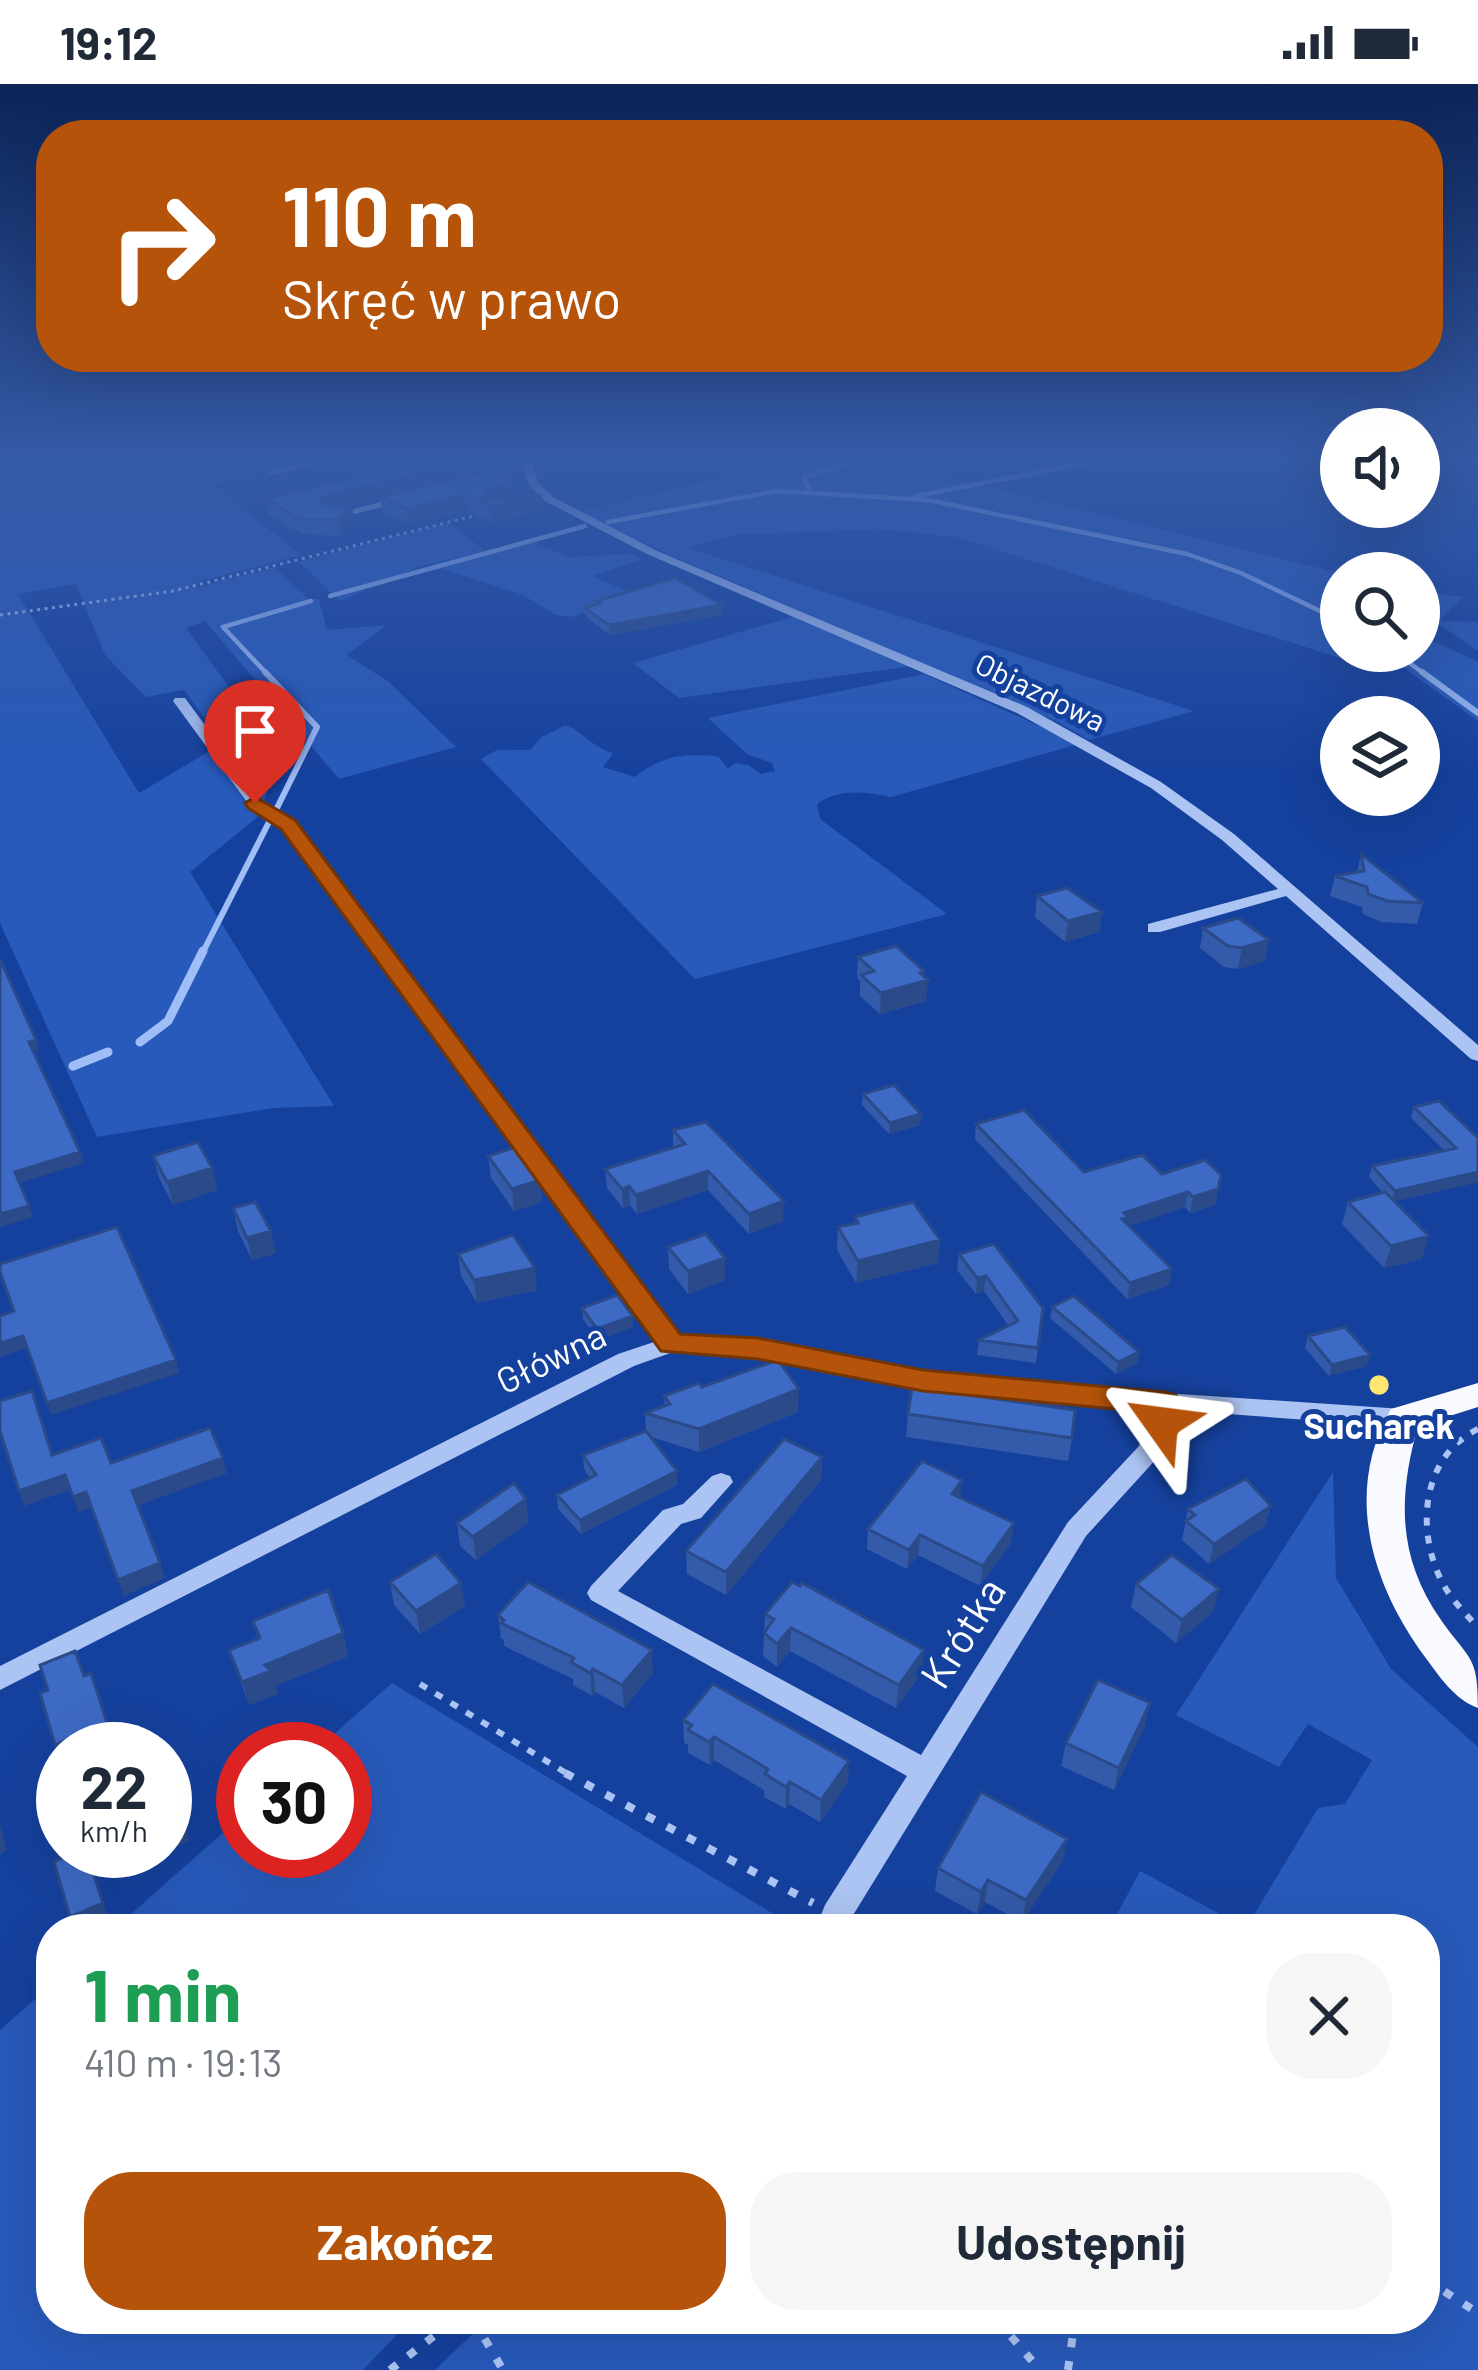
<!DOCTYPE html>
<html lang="pl">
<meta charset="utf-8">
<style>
:root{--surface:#fff;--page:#f6f6f7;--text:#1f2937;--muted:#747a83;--accent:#b45309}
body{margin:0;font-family:Barlow,sans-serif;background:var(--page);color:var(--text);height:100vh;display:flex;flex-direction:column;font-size:45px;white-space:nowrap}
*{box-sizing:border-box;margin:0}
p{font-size:39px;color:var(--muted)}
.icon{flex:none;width:66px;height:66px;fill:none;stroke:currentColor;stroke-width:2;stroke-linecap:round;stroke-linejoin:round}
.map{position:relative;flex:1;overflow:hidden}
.side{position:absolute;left:36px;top:1830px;width:1404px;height:420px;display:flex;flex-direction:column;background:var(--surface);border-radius:48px;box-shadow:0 12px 48px #0002}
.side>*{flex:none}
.top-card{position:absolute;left:36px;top:36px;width:1407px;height:252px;border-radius:48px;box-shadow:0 12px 48px #0002;background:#b45309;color:#fff;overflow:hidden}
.controls{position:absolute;left:1320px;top:324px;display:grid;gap:24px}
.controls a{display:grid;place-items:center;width:120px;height:120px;border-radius:50%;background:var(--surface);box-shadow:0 12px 48px #0002;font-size:60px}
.speed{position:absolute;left:36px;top:1638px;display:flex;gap:24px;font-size:60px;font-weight:700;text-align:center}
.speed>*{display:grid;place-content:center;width:156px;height:156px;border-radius:50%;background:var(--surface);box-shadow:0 12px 48px #0002;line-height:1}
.speed small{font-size:30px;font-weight:400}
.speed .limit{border:18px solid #d22;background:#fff;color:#111}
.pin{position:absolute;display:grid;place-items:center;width:102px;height:102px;color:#fff;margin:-123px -51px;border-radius:50% 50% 50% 0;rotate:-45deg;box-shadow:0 0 12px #0007}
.pin .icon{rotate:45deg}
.me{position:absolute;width:132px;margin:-66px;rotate:301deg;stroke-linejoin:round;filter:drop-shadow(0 0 9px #0008)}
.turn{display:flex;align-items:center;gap:42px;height:252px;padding:0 48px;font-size:54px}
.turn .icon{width:156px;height:156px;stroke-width:2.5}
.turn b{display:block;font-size:84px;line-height:102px}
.round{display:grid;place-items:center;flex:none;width:126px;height:126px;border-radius:48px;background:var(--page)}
.headline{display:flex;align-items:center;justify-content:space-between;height:204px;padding:0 48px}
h1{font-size:72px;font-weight:700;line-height:90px;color:#1e9e55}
.button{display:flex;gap:24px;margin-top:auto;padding:24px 48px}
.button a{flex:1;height:138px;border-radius:48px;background:var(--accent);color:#fff;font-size:48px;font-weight:700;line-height:138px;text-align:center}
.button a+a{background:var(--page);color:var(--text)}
.status{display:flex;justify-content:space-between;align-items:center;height:84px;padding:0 60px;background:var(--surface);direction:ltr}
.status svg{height:33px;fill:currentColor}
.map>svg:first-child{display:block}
</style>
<div class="status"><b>19:12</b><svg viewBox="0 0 49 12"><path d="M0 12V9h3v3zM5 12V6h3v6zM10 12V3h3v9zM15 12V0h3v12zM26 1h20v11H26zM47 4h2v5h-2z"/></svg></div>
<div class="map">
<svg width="1478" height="2286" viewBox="0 0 1478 2286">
<rect width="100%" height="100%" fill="#15419e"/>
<!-- green -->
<path fill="#285abb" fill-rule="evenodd" d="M0,373h181l9,7 37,-7 99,1 -112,27 87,70 -103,27 -2,6 78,-21 35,32h10l8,31 60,-5 -40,30 42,27 67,65 -117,32 -134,-158 -19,7 91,125 -16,61 -71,58 144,234 -61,2 -176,29 -97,-214zM76,500l29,71 41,42 38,-7 39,53 -84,50 -121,-199z
M813,373h52l476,116v78h78v-17l59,28v59l-92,-66 -30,8 -399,-126 -78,-8 -145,6 -46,13 506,163 -105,29 -33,-19 -483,-208z
M448,438l37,29 -67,16 -78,34 -41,-39z
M527,456l42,17 62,-3 12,5 -51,17 47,20 -68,21 -17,-3 -31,-19 -83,-27z
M1419,508l44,5 -25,24 40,1v29l-42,-29 -17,3z
M792,533l120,49 -233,32 -46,-35z
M924,590l155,70 -188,53c-26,-5 -51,-9 -74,7l3,15 127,95 -252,65 -214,-220 16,-9h33l12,-13 24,-12c20,9 27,23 47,28l-10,14 32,10c25,-21 52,-25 84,-20l9,12 7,-6 13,2 13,9 14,-3 -3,-8 -25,-9 -39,-36z
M1333,1388l3,106 55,91 87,78v623h-1043l53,-51h937v-390h-316l31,-58 106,57 72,-120 27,-4 27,-44 -64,-36 -29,43 -103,-52z
M392,1599l403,244 -681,2 129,-114v36h102v-102h-28z
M51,1901v334h361l-49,51h-363v-340z"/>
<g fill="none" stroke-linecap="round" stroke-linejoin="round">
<!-- stream-far2 -->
<path stroke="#9fbdf6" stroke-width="4.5" d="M809,406l-5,-13 62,-20
M916,412l201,-39
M608,438l168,-31 152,9 259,54 54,19 100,48
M330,512l255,-70
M1393,567l33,24
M268,591l-45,-48 88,-26"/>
<!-- stream-far1 -->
<path stroke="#9fbdf6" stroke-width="6" d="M265,588l52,55 -40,81
M1422,588l56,41
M202,870l67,-132"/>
<!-- stream -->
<path stroke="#9fbdf6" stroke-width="9" d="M140,958l28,-21 35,-70
M73,982l35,-14"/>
<!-- path-far2 -->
<path stroke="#acc4f3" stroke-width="3" stroke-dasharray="3 4.5" stroke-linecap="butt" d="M0,531l173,-24 308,-77"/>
<!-- path-far1 -->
<path stroke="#acc4f3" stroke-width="6" stroke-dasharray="8 10" stroke-linecap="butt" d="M1478,1345c-57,28 -63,102 -35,155 9,16 23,30 35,44
M420,1600l151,92"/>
<!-- path -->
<path stroke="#acc4f3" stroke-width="8" stroke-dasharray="9 14" stroke-linecap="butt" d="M565,1689l248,130
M1425,2195l53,34
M473,2235l30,51
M996,2235l44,51
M390,2286l66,-51
M1068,2286l7,-51"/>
<!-- minor -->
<path fill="#acc4f3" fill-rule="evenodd" d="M329,373h18l-75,18 -5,-3z
M520,373h10l8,26 15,14 102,53 372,157 134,75 73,52 244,211v16l-7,-2 -185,-163 -126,36h-12v-8l130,-35 -56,-49 -71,-52 -134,-75 -370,-159 -102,-53 -17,-17z
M410,410l5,3 -1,2 -80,20 -6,-3z
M175,614h10l75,102 33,22 384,514h36l288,46 402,27 8,3 4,6 -4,6 -8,3 -229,-17 -15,46 -73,80 -239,389 -10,4 -12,-4 -4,-10 4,-10 82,-129 -316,-176 -4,-7 4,-7 72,-76 20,-6 29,-28 9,-3 9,3 3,6 -32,36 -20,6 -63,67 303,164 147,-233 71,-76 12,-37 -150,-11 -288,-46h-40l-39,14 -634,324v-24l618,-312 39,-13 -374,-513 -33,-22 -77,-105z"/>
<!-- major -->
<path fill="#f9faff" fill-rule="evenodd" d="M1478,1299v24l-60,19c-20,71 -21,131 23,194 29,41 37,35 37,88 -23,-8 -39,-32 -53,-51 -53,-72 -82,-164 -34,-248z"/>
</g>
<!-- wall -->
<path fill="#345ba9" d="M345,373h149l1,8 -4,1v4l23,-1 3,29 25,13 -50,12 -24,-13 -59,14 -27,-12 -1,-14 -29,7 2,14 -14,17 -38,-2 -34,-20 -3,-16 100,-22 -18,-10z
M596,517l126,14 -112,20 -24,-18 -1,-9 11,-3z
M1361,770l62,49 -6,21 -36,-2 -18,-8 -1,-7 -32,-11 5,-20 22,-4z
M1037,812l65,16 -3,20 -34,10 -30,-25z
M1203,844l62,33 -27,8 -14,-2 -24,-19z
M858,873l66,14 2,30 -46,13 -20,-18v-15l-3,-3z
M863,1010l58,20 -1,11 -31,9 -27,-29z
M1439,1017l39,81 -84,19 28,58 -38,9 -42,-44 6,-22 35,-9 -14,-16 3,-11 72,-16 -33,-32 3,-11z
M976,1040l108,48 137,3 -6,30 -25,8 -5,-6 -56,19 40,59 -42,14 -152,-160z
M673,1046l110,91 -34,13 -41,-44 -71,24 -7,-9 -7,3 -16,-20 -2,-19 68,-22z
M153,1072l59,12 5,22 -44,15 -14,-27z
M488,1072l52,24 2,22 -28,9 -23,-33z
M233,1124l43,45 -24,7 -14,-29z
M855,1133l85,23 -2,23 -82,20 -19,-33 1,-23 17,-3z
M668,1163l57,33 -37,14 -19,-25z
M458,1170l79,36 -60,13 -16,-27z
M959,1170l84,54 -7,55 -59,-8 2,-15 29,-15 -24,-34 -8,3 -19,-24z
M1052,1223l87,45 -2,11 -21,11 -66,-56z
M582,1224l51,8v11l-35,13 -15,-21z
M1308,1252l62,19 -4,11 -37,10 -24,-28z
M702,1303l96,25 -99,40 -48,-15 26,48 -96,49 -23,-25 -1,-14 33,-17 -6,-9 -1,-14 63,-23 -1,-19 20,-7 -1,-10z
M908,1330l164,24 -4,23 -162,-24z
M822,1373l-1,23 -95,115 -39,-21 -1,-23z
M960,1414l51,45 -31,43 -62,-31 -11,14 -40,-20 1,-20z
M1271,1422l-6,20 -56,38 -27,-24 6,-31z
M529,1438l-53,38 -16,-14 -3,-23z
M390,1498l75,24 -45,28 -26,-29z
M1136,1500l77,28 -37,31 -45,-36z
M765,1530l159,36 -2,23 -26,35 -106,-57 -13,16 -14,-11z
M498,1531l155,58 -29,35 -29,-16 -3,4 -19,-11v-6l-69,-33v-6l-3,-2z
M253,1537l90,12 5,23 -73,30 3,8 -29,11 -20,-55 29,-11z
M683,1636l165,63 -28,39 -31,-18 -3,5 -22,-12v-7l-50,-30 -4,5 -22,-12v-8l-4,-2z
M1145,1642l-31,64 -53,-24 5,-23z
M1067,1755l-5,23 -40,60 -37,-20 -8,12 -42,-23 3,-23z"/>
<!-- shaded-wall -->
<path fill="#2b4a89" d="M483,373h11l1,8 -4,1v4l-139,35 2,14 -14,17 -2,-16 -11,-8 -6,-10 4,-6z
M514,385l3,29 -32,8 -3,-3 2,-13z
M466,411l2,15 -59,14 -2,-15z
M541,411l1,16 -50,12 -2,-16z
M722,521v10l-112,20 -1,-10z
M1102,828l-3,20 -34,10 3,-21z
M1269,856l-4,21 -27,8 4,-21z
M924,887l-1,10 5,-1 -2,21 -46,13 1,-21z
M36,956l3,11 -7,1 -3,-10z
M921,1030l-1,11 -31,9 1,-11z
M80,1068l4,11 -65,20 -4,-11z
M212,1084l5,22 -44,15 -6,-23z
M708,1087v19l-71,24 -1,-19z
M1478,1088v10l-86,20 3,-11z
M540,1096l2,22 -28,9 -2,-22z
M629,1102l1,19 -7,3 -1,-19z
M1218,1105l-3,16 -25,8 3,-16z
M1188,1108l-3,15 -59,20 -4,-8 2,-6z
M784,1117l-1,20 -34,13v-20z
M29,1122l4,11 -33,10v-13z
M271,1147l5,22 -24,7 -5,-22z
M1429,1152l-7,23 -38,9 7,-22z
M940,1156l-2,23 -82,20 2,-22z
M725,1174v22l-37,14v-23z
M535,1184l2,22 -60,13 -3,-23z
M1172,1185l-3,16 -42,14 3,-16z
M986,1192l-2,15 -8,3 1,-16z
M633,1232v11l-35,13 -1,-11z
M23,1252l4,12 -27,9v-14z
M1139,1268l-2,11 -21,11 2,-12z
M1370,1271l-4,11 -37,10 3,-11z
M176,1276l3,13 -128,42 -4,-12z
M799,1305l-1,23 -99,40v-23z
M822,1373l-1,23 -95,115v-23z
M223,1374l4,15 -90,33 -5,-15z
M677,1387v14l-96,49 -1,-14z
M65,1391l5,15 -46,16 -5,-15z
M962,1396l-2,20 -8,-6z
M86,1408l6,15 -14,5 -5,-15z
M526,1415l3,23 -53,38 -3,-23z
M1271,1422l-6,20 -56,38 5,-20z
M1014,1439l-3,20 -31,43 3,-20z
M920,1451l-2,20 -11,14 2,-19z
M160,1479l5,15 -41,18 -6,-16z
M461,1499l4,23 -45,28 -4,-23z
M1219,1505l-6,23 -37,31 6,-23z
M791,1544l-1,23 -13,16v-23z
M343,1549l5,23 -73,30 3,8 -29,11 -7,-23 23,-17z
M652,1566l1,23 -29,35 -2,-23z
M924,1566l-2,23 -26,35 3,-23z
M593,1585l2,23 -3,4 -2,-23z
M91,1589l25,73 -8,3h-45v15l-8,-19z
M1150,1619l-5,23 -31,64 5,-22z
M714,1653v23l-4,5 -1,-23z
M849,1677l-1,22 -28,39 1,-22z
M790,1698l-1,22 -3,5v-22z
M0,1739l7,28 -7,3z
M186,1745l4,12 -23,10 -2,-12z
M1067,1755l-5,23 -40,60 4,-22z
M86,1767l21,63 -32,14 -5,-11z
M988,1796l-3,22 -8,12 4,-22z"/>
<!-- building -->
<path fill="#3d6ac4" stroke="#2b4a89" stroke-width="3" d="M356,373h129l-160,39 -4,6 9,5 22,-4 -14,17 -39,-1 -34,-21 119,-27z
M509,382l5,3 -12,7 14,7 -32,7 -2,12 59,-7 -51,12 -24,-12 -59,14 -27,-12z
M675,494l47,27 -113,20 -24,-17 15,-5 -4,-2z
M1361,770l62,49 -36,-2 -19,-7 -1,-7 -32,-11 29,-5z
M1067,804l35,24 -34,9 -31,-25z
M1238,834l31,22 -27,8 -14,-2 -25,-18z
M896,862l28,25 -4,2 8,7 -47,13 -20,-18 13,-4 -16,-14z
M0,875l36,81 -7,2 51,110 -65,20 14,34 -29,8z
M894,1001l27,29 -31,9 -27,-29z
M1439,1017l39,37v34l-83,19 -23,-25 84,-18 -42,-41z
M1024,1026l60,62 58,-17 20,19 43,-14 16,15 -3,14 -25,8 -5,-5 -64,21 4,4 -6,2 50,50 -42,14 -154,-159z
M706,1038l78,79 -35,13 -41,-43 -72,24 -7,-9 -7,3 -17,-20 80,-25 -12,-14z
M198,1058l14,26 -45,14 -14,-26z
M516,1063l24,33 -28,9 -24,-33z
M1385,1108l44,44 -38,10 -43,-44z
M255,1118l16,29 -24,7 -14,-30z
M913,1118l27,38 -82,21 -20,-34 20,-4 -3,-6z
M117,1143l59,133 -129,43 -24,-67 -23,7v-27l14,-5 -14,-39v-8z
M706,1150l19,24 -37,13 -20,-24z
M513,1151l22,33 -61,12 -16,-26z
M994,1160l49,64 -5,40 -59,-8 39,-19 -32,-45 -9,2 -18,-24z
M617,1211l16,21 -36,13 -15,-21z
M1074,1212l65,56 -21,10 -66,-55z
M1345,1243l25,28 -38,10 -24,-29z
M778,1276l21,29 -100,40 -54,-16 25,-9 -6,-8 35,-13 3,4z
M912,1303l163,23 -3,28 -164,-24z
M32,1307l20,64 49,-17 10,25 99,-35 13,30 -91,33 28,72 -42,17 -32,-88 -13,5 -8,-22 -46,16 -19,-60v-30z
M646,1347l31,40 -97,49 -23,-25 39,-20 -13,-20z
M784,1355l38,18 -96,115 -40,-21z
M922,1377l40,19 -10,14 62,29 -31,43 -63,-31 -11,15 -41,-21z
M1246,1395l25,27 -57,38 -28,-23 9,-6 -7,-6z
M514,1399l12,16 -53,38 -16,-14z
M436,1470l25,29 -45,28 -26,-29z
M1172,1471l47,34 -37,31 -46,-36z
M528,1498l124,68 -30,35 -29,-16 -3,4 -19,-11 3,-4 -73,-35 3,-3 -6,-5z
M792,1498l8,4 2,-3 122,67 -25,35 -108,-57 -14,16 -13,-11 10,-14 -9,-5z
M328,1506l15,43 -78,32 6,6 -29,11 -13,-32 31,-12 -7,-17z
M75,1567l9,25 7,-3 16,50 -52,22 -15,-52 8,-3 -8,-25z
M1098,1596l52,23 -31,65 -53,-25z
M713,1600l136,77 -28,39 -31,-18 -4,5 -21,-13 3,-5 -54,-32 -5,5 -21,-12 4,-5 -9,-5z
M981,1708l86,47 -41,61 -38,-20 -7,12 -43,-24z
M177,1718l9,27 -21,10v-32z
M78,1767h8l17,52 -33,14 -16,-55z"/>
<!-- sky -->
<linearGradient id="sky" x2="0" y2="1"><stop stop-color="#0c2457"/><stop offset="0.54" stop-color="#355aa6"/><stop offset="1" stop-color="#355aa6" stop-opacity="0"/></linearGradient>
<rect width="1478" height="693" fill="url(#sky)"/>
<!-- route -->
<path fill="#b45309" stroke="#753606" stroke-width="3" d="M255,713l40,23 385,514 78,4 165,32 242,22 11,3 4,8 -8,27h-22l-2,-18 -225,-21 -165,-32 -97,-8 -380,-522 -33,-21 -3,-5z"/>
<!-- markers -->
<circle fill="#ffe66f" stroke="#15419e" stroke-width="4.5" cx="1379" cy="1301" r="12"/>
<g text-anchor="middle" stroke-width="10" stroke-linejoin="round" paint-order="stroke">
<!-- far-street labels -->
<g font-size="30" fill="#fff" stroke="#15419e">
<text transform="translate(1040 609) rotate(26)" y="10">Objazdowa</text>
</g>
<!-- street labels -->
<g font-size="36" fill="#fff" stroke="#15419e">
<text transform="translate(551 1274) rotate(-26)" y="13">Główna</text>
</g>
<!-- poi labels -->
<g font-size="36" font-weight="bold" fill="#fff" stroke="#15419e">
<text x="1379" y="1355">Sucharek</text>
</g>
<!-- near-street labels -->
<g font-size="42" fill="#fff" stroke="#15419e">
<text transform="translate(963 1549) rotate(-58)" y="15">Krótka</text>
</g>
</g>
</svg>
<div class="controls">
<a><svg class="icon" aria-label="sound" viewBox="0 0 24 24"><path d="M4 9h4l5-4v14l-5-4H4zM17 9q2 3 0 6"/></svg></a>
<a><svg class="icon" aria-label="search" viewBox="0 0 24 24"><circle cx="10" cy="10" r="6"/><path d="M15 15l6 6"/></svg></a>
<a><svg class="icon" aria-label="layers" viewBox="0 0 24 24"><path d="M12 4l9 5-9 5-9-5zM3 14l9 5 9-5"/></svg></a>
</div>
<div class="speed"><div>22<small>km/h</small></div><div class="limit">30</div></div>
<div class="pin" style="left:255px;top:719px;background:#d93025"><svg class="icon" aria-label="arrive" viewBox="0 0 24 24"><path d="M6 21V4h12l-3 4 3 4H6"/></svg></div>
<svg class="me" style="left:1161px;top:1339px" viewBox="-20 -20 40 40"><path d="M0-17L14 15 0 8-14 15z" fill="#b45309" stroke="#fff" stroke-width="4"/></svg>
<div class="top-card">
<div class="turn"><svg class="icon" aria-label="right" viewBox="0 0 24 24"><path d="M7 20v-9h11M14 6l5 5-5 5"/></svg><div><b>110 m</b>Skręć w prawo</div></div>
</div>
<section class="side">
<div class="headline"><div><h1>1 min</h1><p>410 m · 19:13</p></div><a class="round"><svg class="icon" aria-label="close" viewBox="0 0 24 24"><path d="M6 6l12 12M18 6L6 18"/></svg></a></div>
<div class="button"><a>Zakończ</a><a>Udostępnij</a></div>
</section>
</div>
